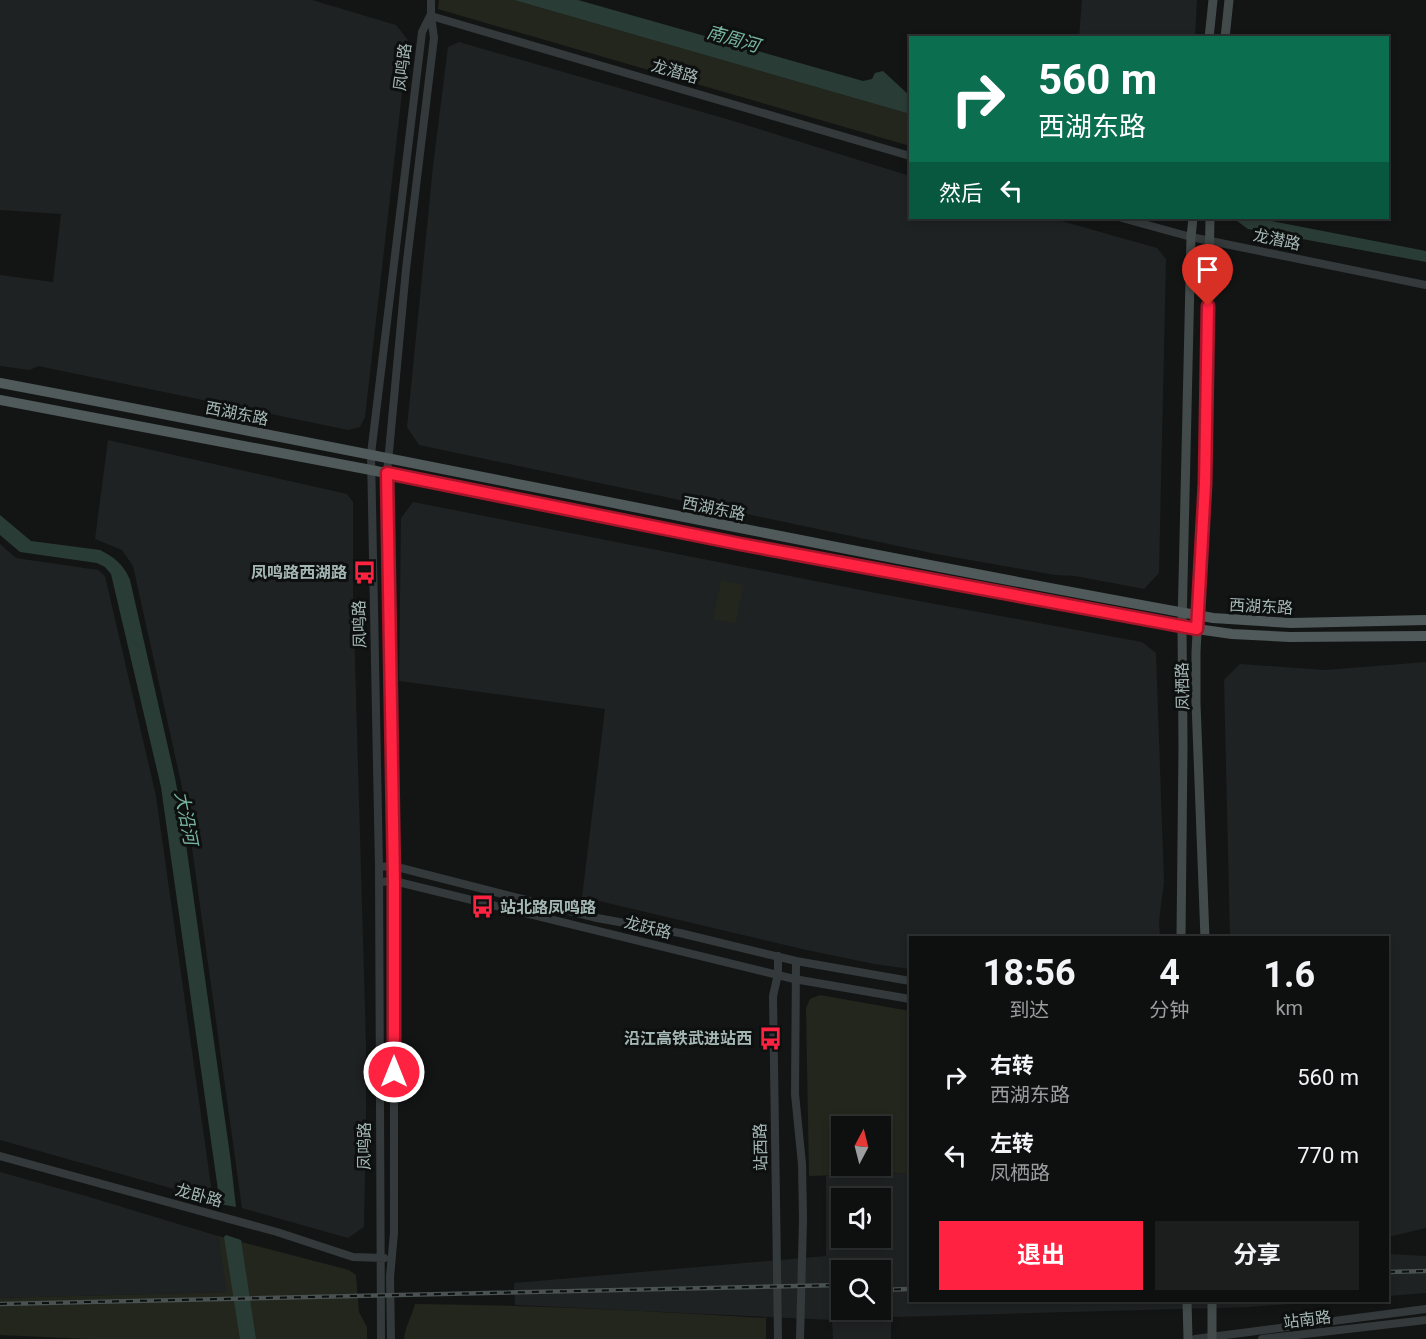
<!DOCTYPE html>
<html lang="zh">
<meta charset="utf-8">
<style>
:root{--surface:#0e1010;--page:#1c1e1e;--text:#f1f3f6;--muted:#9b9d9f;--line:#2e3030;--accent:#ff2241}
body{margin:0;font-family:Roboto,"Noto Sans SC",sans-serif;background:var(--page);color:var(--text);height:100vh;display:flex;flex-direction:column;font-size:22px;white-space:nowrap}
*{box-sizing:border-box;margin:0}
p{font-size:20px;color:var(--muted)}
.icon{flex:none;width:33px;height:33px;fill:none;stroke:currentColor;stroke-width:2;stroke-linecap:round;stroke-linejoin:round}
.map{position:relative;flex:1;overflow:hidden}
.drawer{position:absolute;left:909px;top:936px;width:480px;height:366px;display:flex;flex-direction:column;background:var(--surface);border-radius:0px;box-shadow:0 3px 9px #0003,0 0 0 2px var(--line)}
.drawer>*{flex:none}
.hud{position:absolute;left:909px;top:36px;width:480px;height:183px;border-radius:0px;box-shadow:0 3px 9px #0003,0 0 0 2px var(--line);background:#0b6e4f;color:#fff;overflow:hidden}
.needle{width:39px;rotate:7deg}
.tools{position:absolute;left:831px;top:1116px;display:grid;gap:12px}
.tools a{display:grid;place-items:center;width:60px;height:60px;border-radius:0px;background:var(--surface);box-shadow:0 3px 9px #0003,0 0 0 2px var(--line);font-size:30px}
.pin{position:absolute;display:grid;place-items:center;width:51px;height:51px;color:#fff;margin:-62px -26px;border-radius:50% 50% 50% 0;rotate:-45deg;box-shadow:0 0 6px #0007}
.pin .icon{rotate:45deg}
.me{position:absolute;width:66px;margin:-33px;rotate:0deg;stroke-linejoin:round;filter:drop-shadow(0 0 4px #0008)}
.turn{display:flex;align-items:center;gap:21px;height:126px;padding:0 30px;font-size:27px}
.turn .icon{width:78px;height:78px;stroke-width:2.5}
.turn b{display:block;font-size:42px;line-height:51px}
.then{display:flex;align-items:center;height:57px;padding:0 30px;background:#0003;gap:12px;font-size:22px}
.eta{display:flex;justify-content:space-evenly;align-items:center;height:102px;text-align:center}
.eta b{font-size:36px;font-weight:700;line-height:42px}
.primary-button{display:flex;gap:12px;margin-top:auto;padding:12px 30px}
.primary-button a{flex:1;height:69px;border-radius:0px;background:var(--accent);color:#fff;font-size:24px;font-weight:700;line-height:69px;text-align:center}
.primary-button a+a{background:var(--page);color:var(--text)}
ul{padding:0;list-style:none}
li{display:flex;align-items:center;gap:18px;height:78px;padding:0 30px}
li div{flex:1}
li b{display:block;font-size:22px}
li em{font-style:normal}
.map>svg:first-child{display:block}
</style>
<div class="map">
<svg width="1426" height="1339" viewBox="0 0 1426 1339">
<rect width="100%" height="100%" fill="#131515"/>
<!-- built -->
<path fill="#1f2222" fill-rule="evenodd" d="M0,0h312l84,25 12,15 -43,377 -5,10 -12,3 -310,-64 -8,4 -30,-4v-91l53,7 8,-68 -61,-4z
M1082,0h115l-2,37h-116z
M459,42l271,78 180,56v42h141l106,30 9,11 -7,314 -15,16 -69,-13 -20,-1 -119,-21 -517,-109 -12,-18 26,-261 15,-119z
M108,440l239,54 6,8v90l13,452v77l-2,106 -16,11 -106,-30 -56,-403 -53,-239 -11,-16 -27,-11z
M413,502l463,91 266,49 14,11 8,229 -5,39 1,16 -250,1v31l-36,-5 -72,-15 -220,-52 23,-188 -206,-28 2,-163z
M0,544l16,14 82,12 7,6 51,220 57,404 -213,-60z
M1426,662v566l-38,9v-299l-158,-1 -6,-257 16,-16 85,6z
M0,1172l86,24 132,40 10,56 -228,6z
M910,1173v127l420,1 -80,6 -359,10v22h-58l-1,-19 -317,-15 -1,-22 312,-27v-80zM842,1198h38v40h-38zM842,1270h38v40h-38z
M1388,1254l38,2v37l-38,3z"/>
<!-- green -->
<path fill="#23261d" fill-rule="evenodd" d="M439,0h75l396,114v32l-472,-137z
M721,580l22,5 -7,38 -23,-4z
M820,995l90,16v162l-101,3 -3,-168 4,-9zM880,1126v40h-38v-40z
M218,1236l131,34 7,5 3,37 8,15v12h-277l-90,-4v-37l227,-6z
M415,1304c117,1 234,7 351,14v21h-362c1,-12 8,-23 11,-35z"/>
<!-- water -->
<path fill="#2a3c36" d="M514,0h64l285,81 9,-2 3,-6 8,-2 27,25v18z
M1233,218h23l170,33v11l-178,-33z
M0,515l31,26 69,9c14,7 24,15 30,30l45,198 7,38 48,339 6,52 -16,-3 -59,-417 -50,-213 -6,-7 -8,-4 -77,-11 -20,-17z
M226,1235l15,5 15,99h-16l-16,-102z"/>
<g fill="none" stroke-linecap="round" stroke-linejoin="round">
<!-- tertiary -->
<path stroke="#343a3b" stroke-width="8" d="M431,16l479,140
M1122,218l69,19 235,48
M379,867l14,-1 204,52 83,15 116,28 114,20
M379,882l15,-1 400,98 116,20
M778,956v18l-5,22 5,343
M796,961l-1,133 7,70 1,55 -3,120
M0,1156l277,76 76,25 31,1
M381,1339l-2,-472 -8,-413 51,-422 8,-16
M391,1339l-1,-62 4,-44v-352l-7,-408 19,-204 28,-231 -3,-22v-16
M1195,1339l231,-30
M1262,1339l164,-19"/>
<!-- secondary -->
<path stroke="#424b4a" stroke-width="9" d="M1209,38l4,-38
M1225,38l4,-38
M1181,938l2,-192 -1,-121 9,-388 2,-19
M1205,938l-9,-235v-51l9,-168 5,-266
M1187,1300l1,39
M1212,1300v39"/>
<!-- primary -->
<path stroke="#505a5a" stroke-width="10" d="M0,383c405,76 808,162 1213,235l78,5 135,-3
M0,400l371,70 369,74 457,85 35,5 58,3 136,-1"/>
<defs>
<path id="rail" d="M1388,1272l38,-1
M880,1290l30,-1
M0,1304l842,-19"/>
</defs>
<!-- rail casing -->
<use href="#rail" stroke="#495251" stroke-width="4.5"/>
<!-- rail -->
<use href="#rail" stroke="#0e1010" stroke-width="2" stroke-dasharray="7" stroke-linecap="butt"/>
</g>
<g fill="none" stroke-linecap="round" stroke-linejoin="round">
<defs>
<path id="route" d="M394,1072v-191l-7,-408 353,71 457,85 8,-145 3,-178"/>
</defs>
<!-- route casing -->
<use href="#route" stroke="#a6162a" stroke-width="15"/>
<!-- route -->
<use href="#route" stroke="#ff2241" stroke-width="10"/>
</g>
<!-- icons -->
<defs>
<symbol id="bus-bare" viewBox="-9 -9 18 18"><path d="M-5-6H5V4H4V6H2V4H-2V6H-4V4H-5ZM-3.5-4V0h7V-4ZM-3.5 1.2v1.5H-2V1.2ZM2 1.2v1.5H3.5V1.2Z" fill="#ff2241" stroke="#0e1010" stroke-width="2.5" paint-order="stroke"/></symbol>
</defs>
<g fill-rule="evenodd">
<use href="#bus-bare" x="348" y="556" width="33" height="33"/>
<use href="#bus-bare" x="466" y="890" width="33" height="33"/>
<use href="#bus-bare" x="754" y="1022" width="33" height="33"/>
</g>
<g text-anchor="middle" stroke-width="6" stroke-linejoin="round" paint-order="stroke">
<!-- street labels -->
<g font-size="16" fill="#a4b7b5" stroke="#0e1010">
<text transform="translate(402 67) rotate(-83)" y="6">凤鸣路</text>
<text transform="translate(675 71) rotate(16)" y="6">龙潜路</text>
<text transform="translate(1277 239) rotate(12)" y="6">龙潜路</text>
<text transform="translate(237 413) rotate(11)" y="6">西湖东路</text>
<text transform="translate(714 508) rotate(11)" y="6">西湖东路</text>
<text transform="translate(1261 606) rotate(3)" y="6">西湖东路</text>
<text transform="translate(359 624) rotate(-91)" y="6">凤鸣路</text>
<text transform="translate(1182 686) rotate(-91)" y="6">凤栖路</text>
<text transform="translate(648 927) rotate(14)" y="6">龙跃路</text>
<text transform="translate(364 1146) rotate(-90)" y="6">凤鸣路</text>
<text transform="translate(760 1147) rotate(-91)" y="6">站西路</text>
<text transform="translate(199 1195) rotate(15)" y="6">龙卧路</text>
<text transform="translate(1307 1319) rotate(-7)" y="6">站南路</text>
</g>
<!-- poi labels -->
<g font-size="16" font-weight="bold" fill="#a4b7b5" stroke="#0e1010" text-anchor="end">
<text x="347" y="578">凤鸣路西湖路</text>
<text x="500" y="913" text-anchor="start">站北路凤鸣路</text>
<text x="752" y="1044">沿江高铁武进站西</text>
</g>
<!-- water labels -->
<g font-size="18" font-style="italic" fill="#77b6a0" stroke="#0e1010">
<text transform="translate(733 39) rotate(16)" y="6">南周河</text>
<text transform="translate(186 818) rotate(79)" y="6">大沿河</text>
</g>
</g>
</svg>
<div class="tools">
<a><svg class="needle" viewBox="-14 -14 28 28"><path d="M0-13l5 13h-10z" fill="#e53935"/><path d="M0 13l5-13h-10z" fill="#9b9d9f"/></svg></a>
<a><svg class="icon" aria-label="sound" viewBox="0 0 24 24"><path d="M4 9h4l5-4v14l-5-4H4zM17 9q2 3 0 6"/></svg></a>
<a><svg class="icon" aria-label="search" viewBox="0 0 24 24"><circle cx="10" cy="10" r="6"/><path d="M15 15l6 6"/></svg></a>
</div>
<div class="pin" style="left:1208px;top:306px;background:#d93025"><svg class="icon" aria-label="arrive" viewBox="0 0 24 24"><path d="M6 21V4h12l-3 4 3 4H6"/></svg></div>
<svg class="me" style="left:394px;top:1072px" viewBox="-20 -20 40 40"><circle r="17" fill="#ff2241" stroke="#fff" stroke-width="3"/><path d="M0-11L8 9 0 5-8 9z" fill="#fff"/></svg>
<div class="hud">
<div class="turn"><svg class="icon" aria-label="right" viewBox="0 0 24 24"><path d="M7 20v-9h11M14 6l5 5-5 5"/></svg><div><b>560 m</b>西湖东路</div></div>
<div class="then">然后<svg class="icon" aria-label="left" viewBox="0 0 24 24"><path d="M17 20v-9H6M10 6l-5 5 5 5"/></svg></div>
</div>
<section class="drawer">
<div class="eta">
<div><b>18:56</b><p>到达</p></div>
<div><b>4</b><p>分钟</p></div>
<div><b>1.6</b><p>km</p></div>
</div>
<ul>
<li><svg class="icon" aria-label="right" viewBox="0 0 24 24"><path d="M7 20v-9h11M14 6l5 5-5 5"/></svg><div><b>右转</b><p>西湖东路</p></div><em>560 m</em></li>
<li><svg class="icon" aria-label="left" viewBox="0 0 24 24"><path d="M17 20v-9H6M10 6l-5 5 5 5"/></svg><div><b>左转</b><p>凤栖路</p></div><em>770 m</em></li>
</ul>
<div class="primary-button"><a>退出</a><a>分享</a></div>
</section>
</div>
